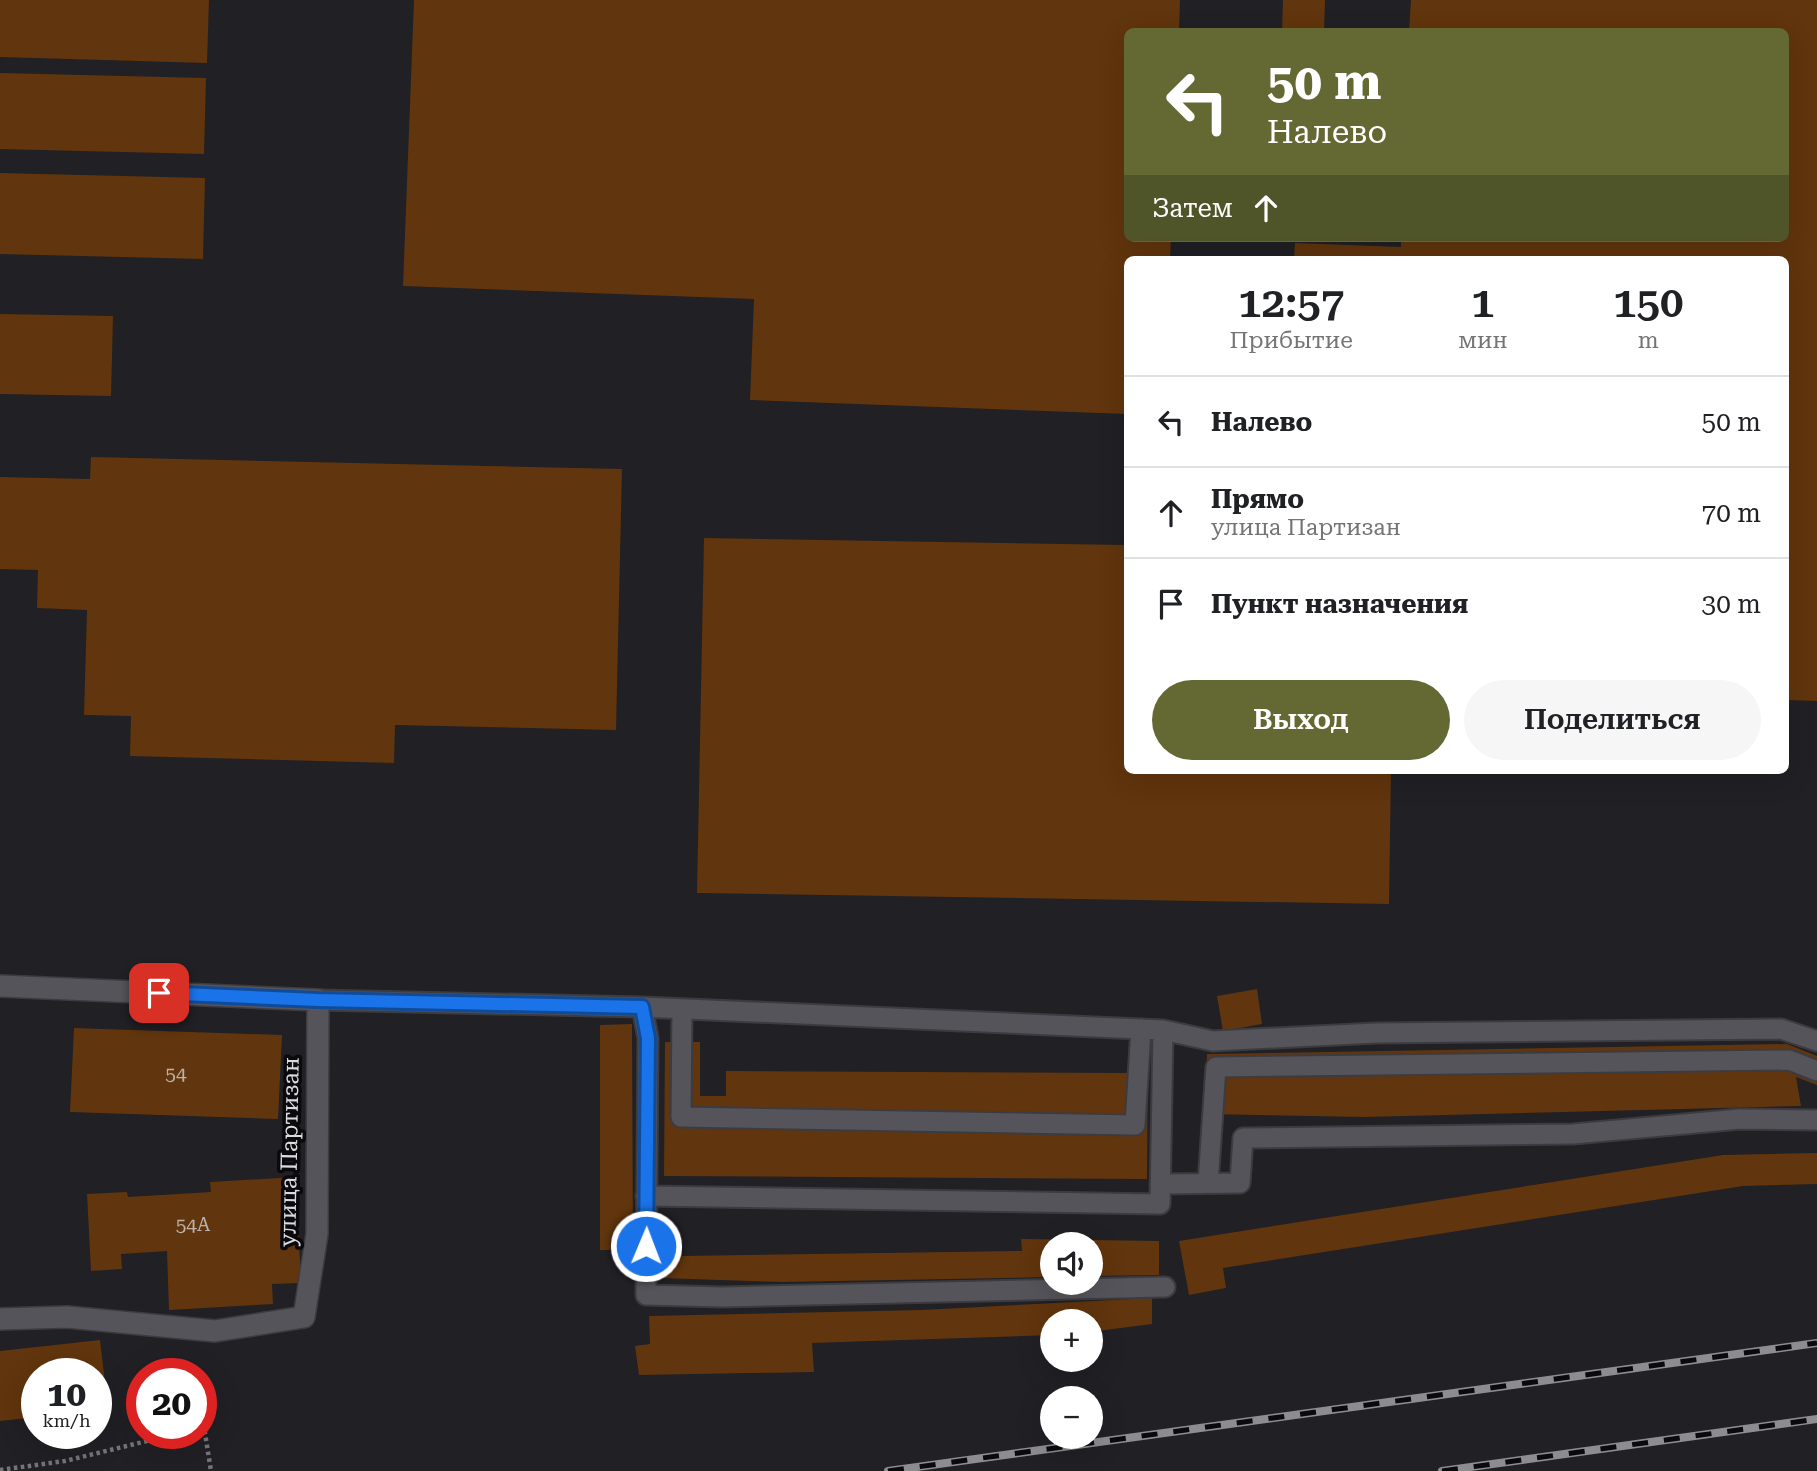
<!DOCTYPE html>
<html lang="ru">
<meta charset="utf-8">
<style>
:root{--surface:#fff;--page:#f6f6f6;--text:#202124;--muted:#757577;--line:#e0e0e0;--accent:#646934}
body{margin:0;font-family:"Roboto Serif",serif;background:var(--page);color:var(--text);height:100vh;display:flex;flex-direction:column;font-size:26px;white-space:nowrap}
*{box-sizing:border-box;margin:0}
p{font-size:23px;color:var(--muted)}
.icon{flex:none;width:38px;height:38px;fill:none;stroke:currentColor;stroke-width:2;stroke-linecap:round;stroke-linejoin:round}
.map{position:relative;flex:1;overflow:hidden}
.side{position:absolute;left:1124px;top:256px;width:665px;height:518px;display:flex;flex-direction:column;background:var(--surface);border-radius:10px;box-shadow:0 7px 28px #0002}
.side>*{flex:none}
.top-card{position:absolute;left:1124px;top:28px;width:665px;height:214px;border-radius:10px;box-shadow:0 7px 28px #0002;background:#646934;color:#fff;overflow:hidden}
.tools{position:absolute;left:1040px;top:1232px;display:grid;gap:14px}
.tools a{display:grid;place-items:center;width:63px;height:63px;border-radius:50%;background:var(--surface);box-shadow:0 7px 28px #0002;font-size:35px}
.speed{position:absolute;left:21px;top:1358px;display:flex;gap:14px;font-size:35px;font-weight:700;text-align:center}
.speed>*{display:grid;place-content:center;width:91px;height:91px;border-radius:50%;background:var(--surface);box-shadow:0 7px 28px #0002;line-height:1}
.speed small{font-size:18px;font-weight:400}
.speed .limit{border:10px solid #d22;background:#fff;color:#111}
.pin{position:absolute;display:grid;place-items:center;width:60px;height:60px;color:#fff;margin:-30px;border-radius:14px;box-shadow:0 4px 10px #0006}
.me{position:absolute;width:77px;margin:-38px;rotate:1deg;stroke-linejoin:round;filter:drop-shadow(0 0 5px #0008)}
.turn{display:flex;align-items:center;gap:24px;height:147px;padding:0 28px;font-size:32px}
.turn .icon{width:91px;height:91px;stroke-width:2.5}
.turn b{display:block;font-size:49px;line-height:60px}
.then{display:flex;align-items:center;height:66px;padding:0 28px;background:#0003;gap:14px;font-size:26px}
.eta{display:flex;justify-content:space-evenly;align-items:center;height:119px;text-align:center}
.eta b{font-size:42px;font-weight:600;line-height:49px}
.cta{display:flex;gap:14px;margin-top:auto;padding:14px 28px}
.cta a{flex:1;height:80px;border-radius:42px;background:var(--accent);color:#fff;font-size:28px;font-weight:600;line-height:80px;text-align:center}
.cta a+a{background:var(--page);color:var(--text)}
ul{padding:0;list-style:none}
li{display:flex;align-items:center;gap:21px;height:91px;padding:0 28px;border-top:2px solid var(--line)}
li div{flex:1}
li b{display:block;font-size:26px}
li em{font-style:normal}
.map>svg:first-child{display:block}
</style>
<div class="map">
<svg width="1817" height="1471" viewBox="0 0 1817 1471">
<rect width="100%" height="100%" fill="#202025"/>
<!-- building -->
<path fill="#61350d" d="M0,0h209l-2,63 -207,-6z
M414,0h766l-1,32h-52v206h44l-1,21h-43v155l-377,-14 4,-101 -351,-13z
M1283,0h42l-1,32h-42z
M1411,0h406v701l-32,-1v-441h-491l1,-16 106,4v-9h384v-206h-376z
M0,73l206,5 -2,76 -204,-5z
M0,173l205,5 -2,81 -203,-5z
M0,314l113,2 -2,80 -111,-2z
M91,457l531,12 -6,261 -221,-5 -1,38 -264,-7 1,-40 -47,-1 3,-105 -50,-2 1,-38 -38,-1v-92l90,2z
M704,538l423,7v225h264l-2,134 -692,-11z
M1257,989l5,35 -39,7 -6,-35z
M632,1024l1,226h-33v-225z
M74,1028l208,7 -4,84 -208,-7z
M665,1042h35v54h26v-25l403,2v-28h19l-1,134 -483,-3z
M1787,1044l30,12v29l-21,-8 5,29 -436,11 -160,-3 2,-60z
M1817,1153v31l-74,2 -520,82 3,20 -37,7 -10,-54 544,-86z
M296,1177l5,106 -29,1 1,20 -104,6 -2,-59 -46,3 1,15 -31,2 -4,-77 40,-2 1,5 83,-5 -1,-10z
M1021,1239l138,2v34l-69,1v-32h-38v33l-269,5 -122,-4 -2,-35 22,-1 1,14 340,-5z
M1152,1298v26l-62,8v-11h-38v14l-240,8 2,29 -175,3 -4,-29 15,-2 -1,-28 272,-6z
M100,1340l8,69 -12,2v-37h-59v43l-37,4v-70z"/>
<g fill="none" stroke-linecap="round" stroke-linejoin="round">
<defs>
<path id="lane" d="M318,1000l324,7 6,31 -2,257 77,2 442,-10
M642,1007l521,23 -3,174 -514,-8
M682,1009l-1,108 454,8 6,-96
M1163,1030l50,11 163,-8 405,-4 36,12
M1208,1183l8,-116 573,-7 28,11
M1160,1184l80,-1 3,-45 330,-4 167,-15 77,1"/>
<path id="street" d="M0,986l318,14 -1,234 -13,83 -89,14 -148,-14 -67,2"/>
</defs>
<!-- lane casing -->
<use href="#lane" stroke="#3c3c40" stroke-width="23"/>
<!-- street casing -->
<use href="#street" stroke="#3c3c40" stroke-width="24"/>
<!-- path -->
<path stroke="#76767a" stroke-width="4.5" stroke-dasharray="3.5 3.5" stroke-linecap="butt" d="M201,1428l3,-1 7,44
M0,1470l65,-9 115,-28"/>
<!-- lane -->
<use href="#lane" stroke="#54545a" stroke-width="19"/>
<!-- street -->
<use href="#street" stroke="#54545a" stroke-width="21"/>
<defs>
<path id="rail" d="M888,1471l929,-128
M1442,1471l375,-52"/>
</defs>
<!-- rail casing -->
<use href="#rail" stroke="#8d8d91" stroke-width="8"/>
<!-- rail -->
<use href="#rail" stroke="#0a0a0c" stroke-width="5" stroke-dasharray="16" stroke-linecap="butt"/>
</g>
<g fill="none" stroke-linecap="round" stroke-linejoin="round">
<defs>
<path id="route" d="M159,993l159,7 324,7 6,31 -2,208"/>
</defs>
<!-- route casing -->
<use href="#route" stroke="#114b97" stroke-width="18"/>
<!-- route -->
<use href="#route" stroke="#1a73e8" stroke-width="12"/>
</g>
<g text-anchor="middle" stroke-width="7" stroke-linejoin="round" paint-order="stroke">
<!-- number labels -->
<g font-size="19" fill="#bcb2aa">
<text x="176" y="1080">54</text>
<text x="193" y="1231">54А</text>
</g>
<!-- street labels -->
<g font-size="23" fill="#dbdbde" stroke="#0a0a0c">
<text transform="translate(289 1152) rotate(-89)" y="8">улица Партизан</text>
</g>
</g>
</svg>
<div class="tools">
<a><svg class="icon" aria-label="sound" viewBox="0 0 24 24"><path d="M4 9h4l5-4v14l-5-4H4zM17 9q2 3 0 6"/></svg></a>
<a>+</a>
<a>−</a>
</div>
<div class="speed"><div>10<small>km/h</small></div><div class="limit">20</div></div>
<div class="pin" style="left:159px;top:993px;background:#d93025"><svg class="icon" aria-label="arrive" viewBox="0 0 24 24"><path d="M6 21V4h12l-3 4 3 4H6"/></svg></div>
<svg class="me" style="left:646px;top:1246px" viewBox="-20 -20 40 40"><circle r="17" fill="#1a73e8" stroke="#fff" stroke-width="3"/><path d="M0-11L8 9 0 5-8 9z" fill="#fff"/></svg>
<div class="top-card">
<div class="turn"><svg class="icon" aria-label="left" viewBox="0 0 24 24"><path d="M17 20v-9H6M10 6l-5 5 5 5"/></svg><div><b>50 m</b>Налево</div></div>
<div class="then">Затем<svg class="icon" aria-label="ahead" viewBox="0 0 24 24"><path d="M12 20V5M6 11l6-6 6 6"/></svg></div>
</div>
<section class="side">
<div class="eta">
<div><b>12:57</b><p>Прибытие</p></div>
<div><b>1</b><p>мин</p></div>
<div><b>150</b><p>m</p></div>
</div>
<ul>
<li><svg class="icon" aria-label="left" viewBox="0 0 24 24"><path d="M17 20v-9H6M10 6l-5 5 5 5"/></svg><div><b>Налево</b></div><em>50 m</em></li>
<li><svg class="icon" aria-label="ahead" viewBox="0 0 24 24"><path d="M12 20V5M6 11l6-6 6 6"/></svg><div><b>Прямо</b><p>улица Партизан</p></div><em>70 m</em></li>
<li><svg class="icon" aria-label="arrive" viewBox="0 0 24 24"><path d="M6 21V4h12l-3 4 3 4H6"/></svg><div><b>Пункт назначения</b></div><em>30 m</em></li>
</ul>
<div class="cta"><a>Выход</a><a>Поделиться</a></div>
</section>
</div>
